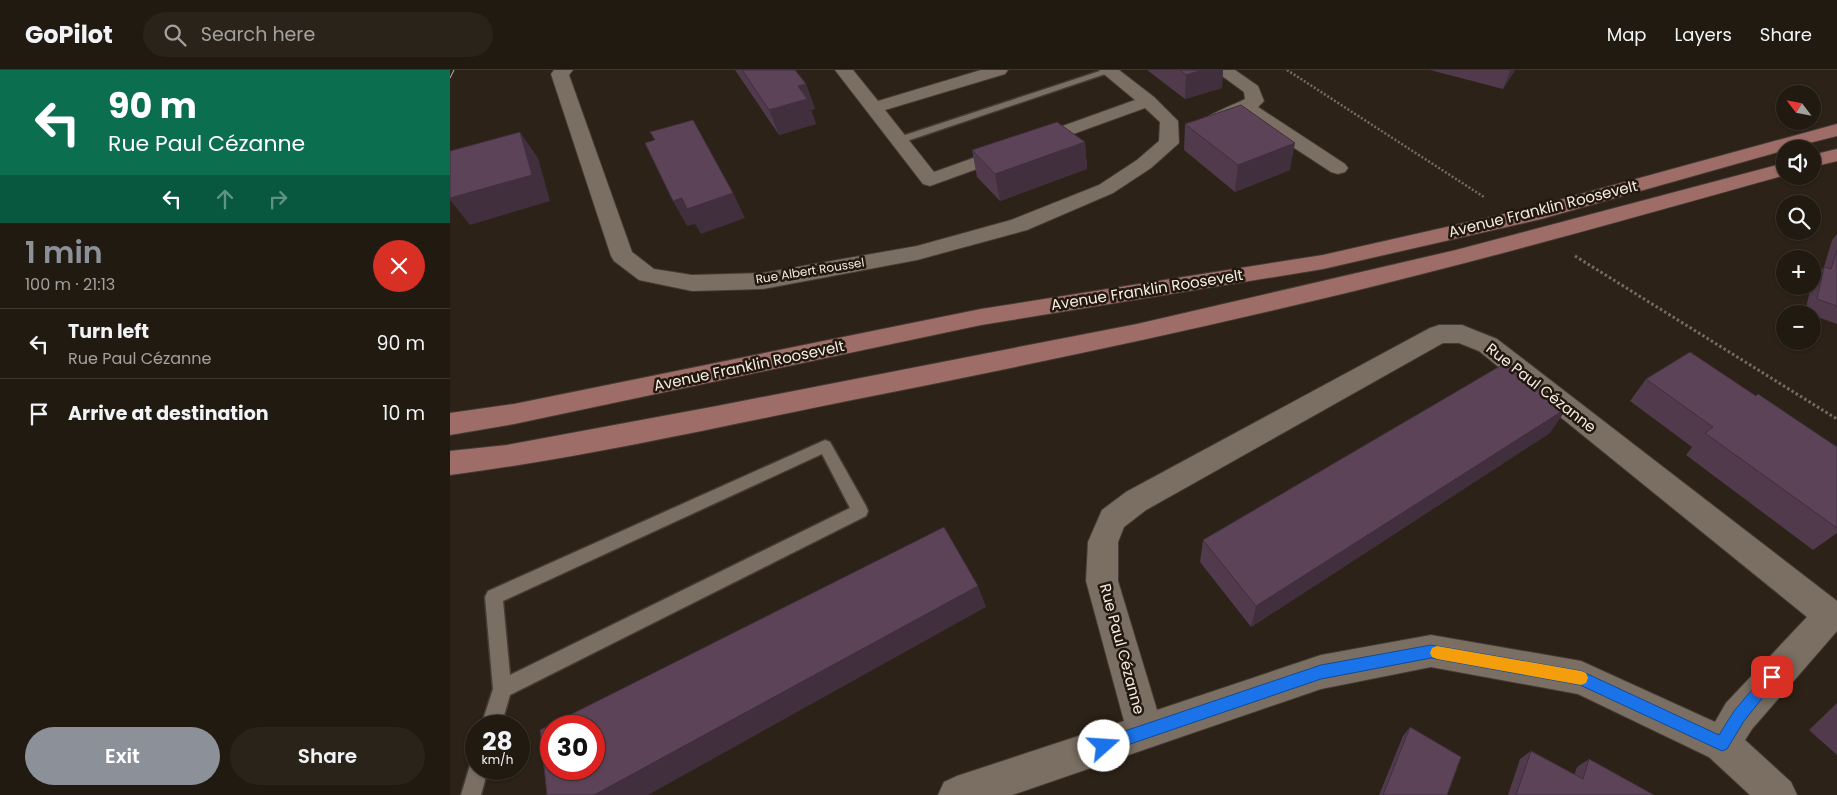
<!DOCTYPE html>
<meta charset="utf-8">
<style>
:root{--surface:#211a11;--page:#29231a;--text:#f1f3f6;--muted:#a2a19f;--line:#3e3831;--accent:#8c9099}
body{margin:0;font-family:Poppins,sans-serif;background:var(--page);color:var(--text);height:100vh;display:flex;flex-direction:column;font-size:19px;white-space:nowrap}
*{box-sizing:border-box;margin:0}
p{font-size:16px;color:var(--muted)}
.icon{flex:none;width:28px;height:28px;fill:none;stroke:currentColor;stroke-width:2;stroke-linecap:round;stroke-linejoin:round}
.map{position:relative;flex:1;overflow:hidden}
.sheet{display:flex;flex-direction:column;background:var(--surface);width:450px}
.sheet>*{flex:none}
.guide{background:#0b6e4f;color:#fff;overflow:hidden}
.needle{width:32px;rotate:302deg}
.tools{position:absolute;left:1326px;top:15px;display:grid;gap:10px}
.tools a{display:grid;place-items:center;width:45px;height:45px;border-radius:50%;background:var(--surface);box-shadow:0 1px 4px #0004,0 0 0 1px var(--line);font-size:25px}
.speed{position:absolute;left:15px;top:645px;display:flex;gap:10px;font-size:25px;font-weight:700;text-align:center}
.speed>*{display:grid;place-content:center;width:65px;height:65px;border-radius:50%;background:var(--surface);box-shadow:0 1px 4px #0004,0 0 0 1px var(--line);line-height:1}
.speed small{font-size:12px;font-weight:400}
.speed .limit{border:8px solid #d22;background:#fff;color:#111}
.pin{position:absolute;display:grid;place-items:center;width:42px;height:42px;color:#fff;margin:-21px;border-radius:10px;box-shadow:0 2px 8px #0006}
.me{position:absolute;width:55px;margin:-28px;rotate:71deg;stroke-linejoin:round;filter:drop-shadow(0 0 4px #0008)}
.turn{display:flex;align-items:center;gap:18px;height:105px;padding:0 25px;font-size:22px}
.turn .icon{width:65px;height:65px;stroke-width:2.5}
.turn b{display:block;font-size:35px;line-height:42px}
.lanes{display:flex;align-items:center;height:48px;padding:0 25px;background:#0003;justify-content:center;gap:25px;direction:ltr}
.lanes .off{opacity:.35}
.round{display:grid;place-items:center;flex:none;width:52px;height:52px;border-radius:26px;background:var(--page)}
.head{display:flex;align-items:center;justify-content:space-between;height:85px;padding:0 25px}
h1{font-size:30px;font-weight:600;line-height:38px;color:var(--accent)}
.cta{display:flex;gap:10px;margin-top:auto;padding:10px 25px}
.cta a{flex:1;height:58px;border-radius:30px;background:var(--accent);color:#fff;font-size:20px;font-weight:600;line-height:58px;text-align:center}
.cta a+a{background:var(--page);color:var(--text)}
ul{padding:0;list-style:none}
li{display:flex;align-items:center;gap:15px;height:70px;padding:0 25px;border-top:1px solid var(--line)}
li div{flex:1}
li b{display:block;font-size:19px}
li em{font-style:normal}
header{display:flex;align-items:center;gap:30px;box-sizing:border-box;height:70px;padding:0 25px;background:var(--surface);border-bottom:1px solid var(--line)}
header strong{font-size:24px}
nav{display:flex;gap:28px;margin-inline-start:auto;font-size:18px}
.search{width:350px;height:45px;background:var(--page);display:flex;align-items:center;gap:12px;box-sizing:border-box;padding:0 18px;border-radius:28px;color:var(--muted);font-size:19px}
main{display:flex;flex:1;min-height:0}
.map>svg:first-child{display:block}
</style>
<header>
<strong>GoPilot</strong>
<div class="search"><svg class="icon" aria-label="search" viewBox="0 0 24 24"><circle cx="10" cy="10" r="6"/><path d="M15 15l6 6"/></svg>Search here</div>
<nav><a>Map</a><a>Layers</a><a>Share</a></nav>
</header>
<main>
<section class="sheet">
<div class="guide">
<div class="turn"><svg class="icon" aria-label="left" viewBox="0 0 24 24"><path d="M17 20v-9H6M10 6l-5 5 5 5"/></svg><div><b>90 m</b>Rue Paul Cézanne</div></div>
<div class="lanes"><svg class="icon" aria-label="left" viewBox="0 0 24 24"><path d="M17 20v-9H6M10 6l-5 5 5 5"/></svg><svg class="icon off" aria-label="ahead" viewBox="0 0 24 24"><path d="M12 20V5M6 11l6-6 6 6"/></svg><svg class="icon off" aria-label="right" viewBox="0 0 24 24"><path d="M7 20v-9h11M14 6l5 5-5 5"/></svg></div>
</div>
<div class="head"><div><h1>1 min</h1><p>100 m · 21:13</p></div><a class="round" style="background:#d93025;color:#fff"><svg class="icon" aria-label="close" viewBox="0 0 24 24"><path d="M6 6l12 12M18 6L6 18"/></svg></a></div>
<ul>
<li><svg class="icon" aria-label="left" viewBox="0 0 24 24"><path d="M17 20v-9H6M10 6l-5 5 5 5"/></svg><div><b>Turn left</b><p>Rue Paul Cézanne</p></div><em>90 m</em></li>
<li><svg class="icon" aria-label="arrive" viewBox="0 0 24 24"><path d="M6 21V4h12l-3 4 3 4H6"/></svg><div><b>Arrive at destination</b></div><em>10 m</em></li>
</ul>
<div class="cta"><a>Exit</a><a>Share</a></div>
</section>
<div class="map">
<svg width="1387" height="725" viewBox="0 0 1387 725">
<rect width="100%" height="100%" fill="#2c2217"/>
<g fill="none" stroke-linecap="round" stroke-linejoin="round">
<defs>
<path id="lane" d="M653,0l11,1 -210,71 -4,1 -5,-3 1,-2z
M375,370l5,2 36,64 2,5 -2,5 -356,179 -9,31h-20l12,-37 -8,-92 3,-6zM372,384l28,54 -340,167 -7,-74z
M26,690v9h12l-7,26h-20l10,-33z"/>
<path id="street" d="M104,0h19l-4,5 63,177 22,17 38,6 71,-2 154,-27 94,-26 88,-35 38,-25 22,-19 1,-19 -15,-14 -215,78 -7,-2 -88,-114h18l25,31 103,-31h27l-3,4 -120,36 49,62 201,-72 -36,-30h20l35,27 24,24 1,22 -28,25 -38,25 -86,37 -110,30 -154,29 -71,2 -53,-11 -25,-19 -3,-5 -60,-182z
M764,0h21l23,16 6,15 -6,6 87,57 3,4 -3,4 -7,2 -7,-2 -87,-57c-11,6 -27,13 -40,10l-2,-4c4,-6 34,-17 43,-22l-1,-7z
M989,255h23l35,14 340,262v30l-85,98 -7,11 46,42 6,13h-47l-41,-38 -131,-63 -147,-27 -110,22 -309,106h-74l6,-13 13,-6 167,-55 -38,-140 2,-39 14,-32 24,-18 304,-164zM993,273h16l20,8 328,266 -81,86 -11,19 -134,-61 -150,-26 -110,20 -164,55 -39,-129v-39l6,-15 22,-17z"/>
<path id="secondary" d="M1387,54v12l-52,13v1l-244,69 -218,50 -342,56 -467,99 -64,11v-22l64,-9 467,-95 342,-54 207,-47z
M1387,79v12l-25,6v-12z
M1335,93v12c-146,41 -291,82 -439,118 -167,40 -335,76 -504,109 -129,26 -261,56 -392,73v-24l57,-6 210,-39 420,-82 319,-74z"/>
</defs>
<!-- lane casing -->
<use href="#lane" stroke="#453c35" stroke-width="3"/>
<!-- street casing -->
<use href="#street" stroke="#453c35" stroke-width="2"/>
<!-- secondary casing -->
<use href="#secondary" stroke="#453c35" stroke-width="2"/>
<!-- path-far1 -->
<path stroke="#766c63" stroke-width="2.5" stroke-dasharray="2 2" stroke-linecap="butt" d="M837,0l197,127"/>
<!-- path -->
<path stroke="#766c63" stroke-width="3" stroke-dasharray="2.5 2.5" stroke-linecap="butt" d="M1125,186l262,163"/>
<!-- lane -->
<use href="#lane" fill="#7b6f63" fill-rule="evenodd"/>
<!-- street -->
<use href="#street" fill="#7b6f63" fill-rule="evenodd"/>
<!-- secondary -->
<use href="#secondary" fill="#9e6d68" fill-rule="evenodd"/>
<!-- tram -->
<path stroke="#c6beb6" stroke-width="1" d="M0,8l4,-8"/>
</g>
<!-- wall -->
<path fill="#503a4c" d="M285,0h60l11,14 9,25 -4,1 5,14 -37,11z
M697,0h76l-1,18 -37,11z
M980,0h85l-12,19z
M735,54l105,46 -55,22 -51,-42z
M635,72l2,27 -87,32 -23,-24 -5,-27z
M1387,164v90l-25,-9v-1l-7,-2 6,-26h1l1,-6 11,-13 8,-27z
M1196,309l110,17 81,51v86l-24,17 -127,-95 6,-8 -62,-46z
M1100,363l-299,194 -51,-65 3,-22z
M1387,633v52l-28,-25z
M960,657l37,68h-68l24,-59z
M1081,681l43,24 3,-8 12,-8 65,36h-146l12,-36z"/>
<!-- shaded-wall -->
<path fill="#412f3e" d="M752,0h21l-1,18 -37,11 1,-24z
M1060,0h5l-12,19 7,-18z
M356,14l9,25 -4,1 5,14 -37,11 -10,-25 29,-24z
M70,62l18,26 12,43 -80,24 -20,-25v-2z
M635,72l2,27 -87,32 -5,-27z
M845,73l-5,27 -55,22 3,-27z
M283,123l12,25 -44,16 -6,-10 -8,2 -14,-25 9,-3z
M1117,338l-17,25 -299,194 5,-21z
M528,516l8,21 -338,188h-54z"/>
<!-- building -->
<path fill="#5d4358" stroke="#412f3e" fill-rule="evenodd" d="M292,0h53l11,14 -8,2 9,13 -38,11z
M730,0h22l-16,5z
M791,35l54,38 -57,22 -53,-41z
M243,50l40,73 -46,16 -5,-11 -9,3 -28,-58 10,-3 -5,-8z
M607,52l28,20 -90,32 -23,-24z
M70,62l12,43 -82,23v-47z
M1387,180v56l-20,-7 7,-32 7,2z
M1240,282l66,44 2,-2 79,53v81l-132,-95 8,-6 -67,-48z
M1057,292l60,46 -311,198 -53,-66z
M494,457l34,59 -384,209h-47l-7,-65zM101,656h43v43h-43z
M960,657l51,30 -14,38h-64z
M1081,681l52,28 6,-20 65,36h-138z"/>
<!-- route -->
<path fill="#1a73e8" stroke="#114b97" d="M981,575l150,26 138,64 15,-24 33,-39 5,-2 5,2 2,5 -35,44 -17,28 -5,2 -142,-66 -149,-27 -110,21 -217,74 -5,-2 -3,-5 3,-6 5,-2 217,-73z"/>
<!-- slow -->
<path fill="#f59e0b" d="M987,576l144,25 5,2 2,5 -2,5 -5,2 -144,-26 -5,-2 -2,-4 2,-5z"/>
<g text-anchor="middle" stroke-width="5" stroke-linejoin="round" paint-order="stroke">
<!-- far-street labels -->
<g font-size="12" fill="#f4ece5" stroke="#22180e">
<text transform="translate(360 201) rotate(-9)" y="4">Rue Albert Roussel</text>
</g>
<!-- street labels -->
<g font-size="15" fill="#f4ece5" stroke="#22180e">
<text transform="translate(1093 139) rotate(-14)" y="5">Avenue Franklin Roosevelt</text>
<text transform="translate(697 220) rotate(-9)" y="5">Avenue Franklin Roosevelt</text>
<text transform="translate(299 296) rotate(-12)" y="5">Avenue Franklin Roosevelt</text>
<text transform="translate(1091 318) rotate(38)" y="5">Rue Paul Cézanne</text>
<text transform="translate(672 579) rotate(75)" y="5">Rue Paul Cézanne</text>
</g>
</g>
</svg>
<div class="tools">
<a><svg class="needle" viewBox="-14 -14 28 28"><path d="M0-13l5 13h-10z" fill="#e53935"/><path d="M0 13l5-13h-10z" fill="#a2a19f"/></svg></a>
<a><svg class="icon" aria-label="sound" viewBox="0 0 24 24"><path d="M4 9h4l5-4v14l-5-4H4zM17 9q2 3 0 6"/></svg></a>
<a><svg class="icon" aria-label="search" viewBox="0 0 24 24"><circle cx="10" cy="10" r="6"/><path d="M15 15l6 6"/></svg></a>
<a>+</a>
<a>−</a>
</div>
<div class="speed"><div>28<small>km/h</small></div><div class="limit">30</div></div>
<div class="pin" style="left:1322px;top:607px;background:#d93025"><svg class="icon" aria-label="arrive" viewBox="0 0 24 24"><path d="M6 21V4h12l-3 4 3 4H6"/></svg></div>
<svg class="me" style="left:654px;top:676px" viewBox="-20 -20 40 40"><circle r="19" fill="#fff"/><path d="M0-13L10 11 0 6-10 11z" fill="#1a73e8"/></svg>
</div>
</main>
